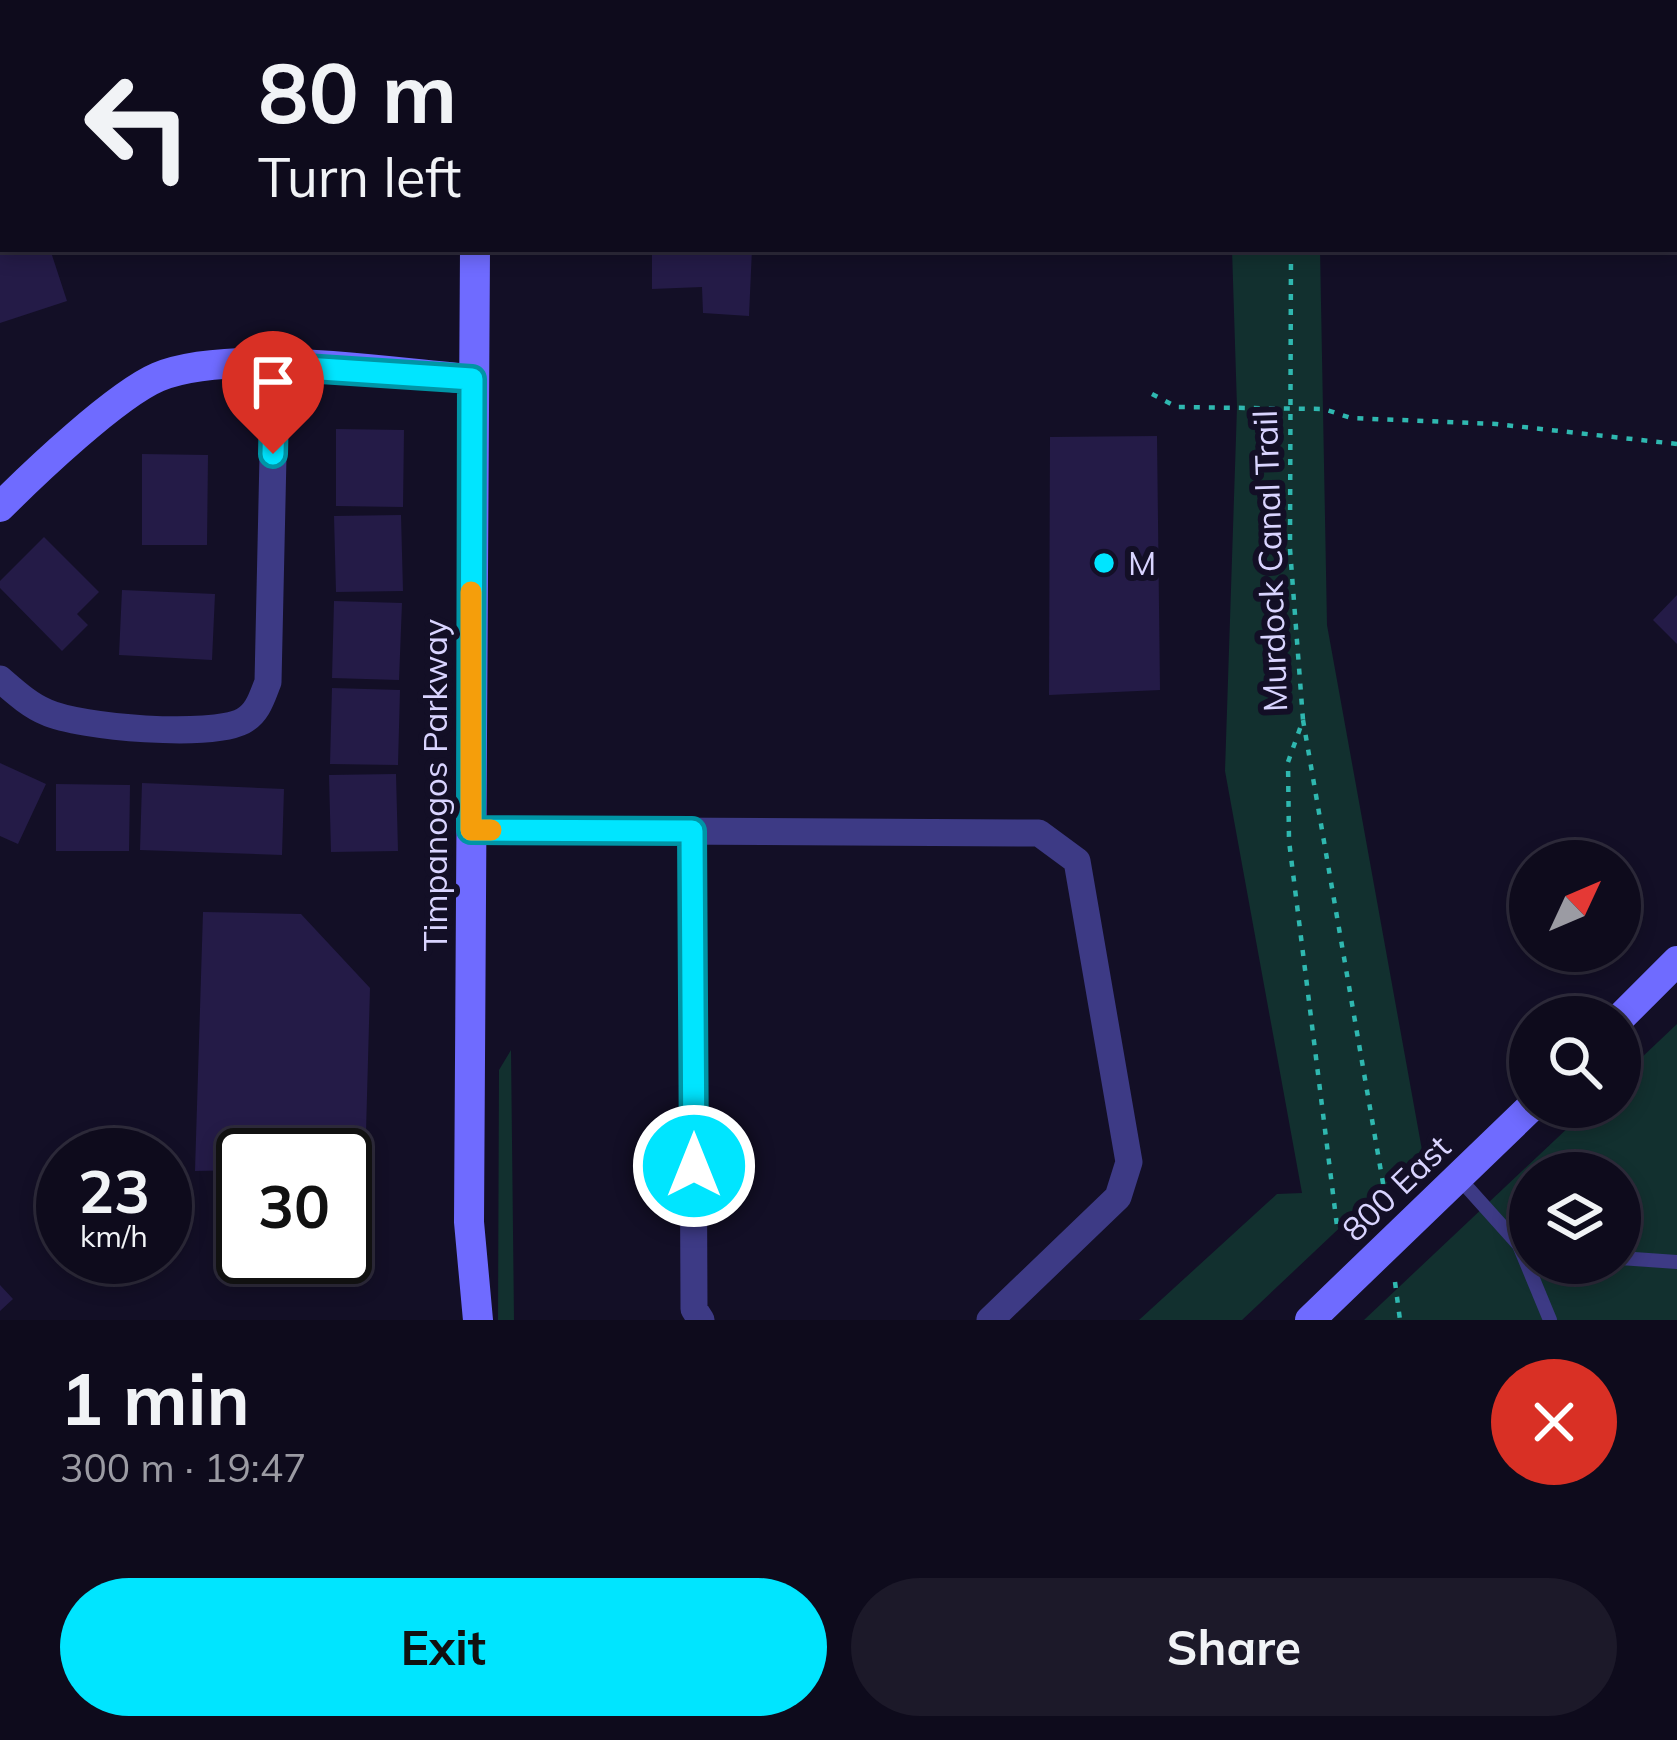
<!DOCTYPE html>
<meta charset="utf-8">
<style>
:root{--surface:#0e0b1c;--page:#1c1929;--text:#f1f3f6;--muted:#9b9ba3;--line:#2e2b3b;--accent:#00e5ff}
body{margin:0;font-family:Mulish,sans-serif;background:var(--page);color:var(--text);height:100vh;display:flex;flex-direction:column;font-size:45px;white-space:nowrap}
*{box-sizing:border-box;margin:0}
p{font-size:39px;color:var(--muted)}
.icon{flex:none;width:66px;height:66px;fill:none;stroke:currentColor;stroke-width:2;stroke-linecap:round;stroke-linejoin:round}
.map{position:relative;height:1320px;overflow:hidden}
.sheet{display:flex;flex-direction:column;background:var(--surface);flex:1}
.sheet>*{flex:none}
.banner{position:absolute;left:0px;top:0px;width:1677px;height:252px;box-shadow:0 6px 18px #0003,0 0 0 3px var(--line);background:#0e0b1c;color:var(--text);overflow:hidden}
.needle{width:78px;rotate:46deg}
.buttons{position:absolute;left:1509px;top:840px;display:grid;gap:24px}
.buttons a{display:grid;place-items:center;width:132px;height:132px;border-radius:50%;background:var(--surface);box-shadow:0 6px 18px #0003,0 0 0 3px var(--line);font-size:60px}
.speed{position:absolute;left:36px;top:1128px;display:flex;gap:24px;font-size:60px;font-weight:700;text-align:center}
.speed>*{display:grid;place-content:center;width:156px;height:156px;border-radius:50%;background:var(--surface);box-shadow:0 6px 18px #0003,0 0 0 3px var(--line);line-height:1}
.speed small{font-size:30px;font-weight:400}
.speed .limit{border:6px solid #111;border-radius:18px;background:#fff;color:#111}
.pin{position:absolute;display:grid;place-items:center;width:102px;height:102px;color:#fff;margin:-123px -51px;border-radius:50% 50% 50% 0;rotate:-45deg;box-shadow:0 0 12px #0007}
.pin .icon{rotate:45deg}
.me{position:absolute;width:132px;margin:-66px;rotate:0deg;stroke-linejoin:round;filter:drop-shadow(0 0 9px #0008)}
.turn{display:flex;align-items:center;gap:42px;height:252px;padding:0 60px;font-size:54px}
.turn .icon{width:156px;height:156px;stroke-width:2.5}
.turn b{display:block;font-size:84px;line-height:102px}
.round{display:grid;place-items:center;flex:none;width:126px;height:126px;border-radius:63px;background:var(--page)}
.overview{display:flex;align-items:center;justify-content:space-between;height:204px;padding:0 60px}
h1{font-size:72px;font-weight:700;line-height:90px}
.primary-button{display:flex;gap:24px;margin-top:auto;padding:24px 60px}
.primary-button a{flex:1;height:138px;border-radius:72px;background:var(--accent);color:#111;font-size:48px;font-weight:700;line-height:138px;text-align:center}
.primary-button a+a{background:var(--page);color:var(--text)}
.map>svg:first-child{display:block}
</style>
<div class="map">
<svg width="1677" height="1320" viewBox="0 0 1677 1320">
<rect width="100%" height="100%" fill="#130f26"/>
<!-- green -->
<path fill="#12302f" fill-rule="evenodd" d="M1232,249h88l7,376 95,525 -180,170h-103l138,-126 25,-1 -77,-422 12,-364z
M1677,1024v296h-313l226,-213h30v-29zM1530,1173h90v90h-90z
M511,1050l3,270h-16l1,-250z"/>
<!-- building -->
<path fill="#241b47" d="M0,249h50l17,52 -67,22z
M652,249h100l-3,67 -46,-3 -1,-26 -50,2z
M336,429l68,1 -1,77 -67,-1z
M1157,436l3,254 -111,5 1,-258z
M142,454l66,1 -1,90h-65z
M401,515l2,76 -67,1 -2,-76z
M44,537l55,55 -22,22 11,11 -26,26 -62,-63v-7z
M122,590l93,4 -3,66 -93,-5z
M1677,595v49l-24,-24z
M334,601l68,2 -3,77 -67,-2z
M332,688l68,2 -2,75 -68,-1z
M0,763l46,21 -28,60 -18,-8z
M396,774l2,77 -67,1 -2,-77z
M142,783l142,6 -2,66 -142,-5z
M56,784l74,1 -1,66h-73z
M203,912l98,2 69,74 -5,180h-20v-13h-102v15l-48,1z
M0,1285l13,14 -13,12z"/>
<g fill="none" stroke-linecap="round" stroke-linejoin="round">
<!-- path -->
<path stroke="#2fb8b0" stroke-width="4.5" stroke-dasharray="6 9" stroke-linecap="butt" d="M1282,0l2,3
M1291,249l-1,300 13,171 -15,42 1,79 48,385
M1152,394l25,13 147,2 27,9 145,6 181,20
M1303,720l81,469
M1395,1282l5,38"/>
<!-- lane -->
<path stroke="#3d3a85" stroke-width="14" d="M1458,1177l61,68 11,1
M1519,1245l31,75
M1620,1258l57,4"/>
<!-- street -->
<path stroke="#3d3a85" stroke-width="27" d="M0,679c14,12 29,26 46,33 35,16 164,26 197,9 15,-8 19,-24 25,-39l7,-316
M471,830l568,3 38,28 52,301 -11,35 -128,123
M692,831l2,478 7,11"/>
<!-- secondary -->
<path stroke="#6f6bff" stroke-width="30" d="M479,3v-3
M475,249l-6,973 9,98
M0,507c34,-34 116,-112 158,-130 74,-30 231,-4 314,2
M1620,1018l57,-57
M1310,1320l221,-213"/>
</g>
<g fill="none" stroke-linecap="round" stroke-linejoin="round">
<defs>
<path id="route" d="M273,454l2,-88 197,13 -1,451 221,1 2,335"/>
</defs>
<!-- route casing -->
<use href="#route" stroke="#0095a6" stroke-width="30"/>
<!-- route -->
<use href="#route" stroke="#00e5ff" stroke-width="21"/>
<!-- slow -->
<path stroke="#f59e0b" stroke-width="21" d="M471,592v238h20"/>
</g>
<!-- markers -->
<circle fill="#00e5ff" stroke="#130f26" stroke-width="4.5" cx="1104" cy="563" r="12"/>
<g text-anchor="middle" stroke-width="12" stroke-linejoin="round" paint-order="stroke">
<!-- street labels -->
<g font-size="33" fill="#d9d4ff" stroke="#130f26">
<text transform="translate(1270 561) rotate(-92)" y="12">Murdock Canal Trail</text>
<text transform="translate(435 785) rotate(-90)" y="12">Timpanogos Parkway</text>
<text transform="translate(1396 1188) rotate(-44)" y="12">800 East</text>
</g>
<!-- poi labels -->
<g font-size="33" fill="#d9d4ff" stroke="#130f26" text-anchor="start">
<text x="1128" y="575">M</text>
</g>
</g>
</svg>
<div class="buttons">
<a><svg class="needle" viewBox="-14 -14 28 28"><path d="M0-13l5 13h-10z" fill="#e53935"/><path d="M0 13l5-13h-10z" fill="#9b9ba3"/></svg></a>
<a><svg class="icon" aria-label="search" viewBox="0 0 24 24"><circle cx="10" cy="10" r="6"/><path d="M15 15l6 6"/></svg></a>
<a><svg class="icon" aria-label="layers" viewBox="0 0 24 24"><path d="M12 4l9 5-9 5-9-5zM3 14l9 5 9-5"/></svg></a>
</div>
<div class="speed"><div>23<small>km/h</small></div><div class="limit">30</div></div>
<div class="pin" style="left:273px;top:454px;background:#d93025"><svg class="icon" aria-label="arrive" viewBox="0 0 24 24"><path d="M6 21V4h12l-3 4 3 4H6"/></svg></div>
<svg class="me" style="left:694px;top:1166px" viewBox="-20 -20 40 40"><circle r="17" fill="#00e5ff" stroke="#fff" stroke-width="3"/><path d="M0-11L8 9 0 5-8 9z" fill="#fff"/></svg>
<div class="banner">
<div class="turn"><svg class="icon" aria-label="left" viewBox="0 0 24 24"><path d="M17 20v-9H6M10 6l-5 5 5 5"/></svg><div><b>80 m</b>Turn left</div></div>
</div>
</div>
<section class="sheet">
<div class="overview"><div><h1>1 min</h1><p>300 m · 19:47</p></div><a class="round" style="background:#d93025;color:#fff"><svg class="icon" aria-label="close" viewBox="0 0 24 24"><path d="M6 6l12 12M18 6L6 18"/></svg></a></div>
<div class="primary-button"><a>Exit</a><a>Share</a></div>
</section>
